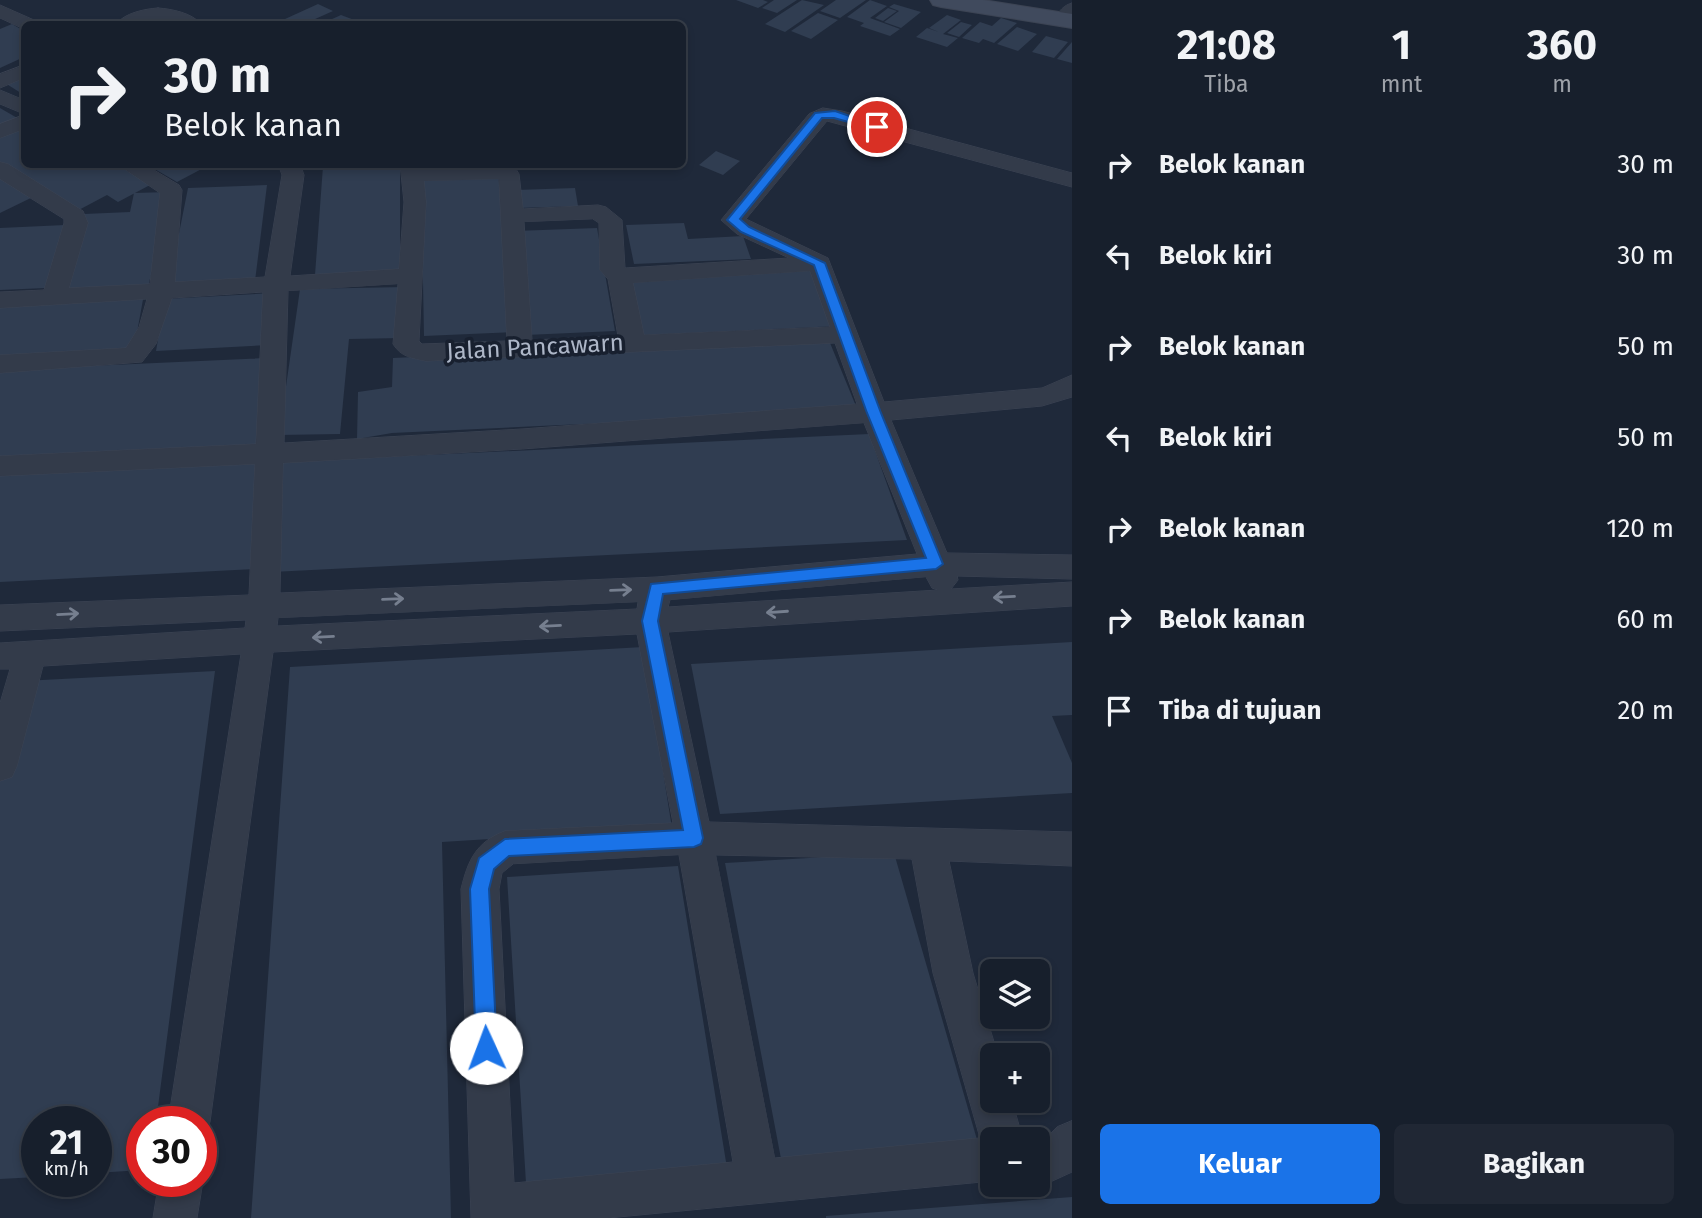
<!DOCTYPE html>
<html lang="id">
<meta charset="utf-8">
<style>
:root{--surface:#171f2c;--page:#202734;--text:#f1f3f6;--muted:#9ea2a9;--line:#363d48;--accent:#1a73e8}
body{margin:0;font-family:"Fira Sans",sans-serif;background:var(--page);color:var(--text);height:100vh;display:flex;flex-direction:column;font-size:26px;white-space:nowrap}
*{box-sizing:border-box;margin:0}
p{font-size:23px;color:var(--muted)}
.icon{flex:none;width:38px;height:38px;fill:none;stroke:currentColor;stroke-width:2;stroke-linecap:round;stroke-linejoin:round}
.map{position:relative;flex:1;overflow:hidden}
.side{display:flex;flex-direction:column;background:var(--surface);width:630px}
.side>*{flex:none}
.guide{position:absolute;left:21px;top:21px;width:665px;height:147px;border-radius:10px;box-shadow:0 4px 10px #0003,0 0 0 2px var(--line);background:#171f2c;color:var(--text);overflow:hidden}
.tools{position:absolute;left:980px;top:959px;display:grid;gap:14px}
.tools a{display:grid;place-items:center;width:70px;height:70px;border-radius:10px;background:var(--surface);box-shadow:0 4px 10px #0003,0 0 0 2px var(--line);font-size:35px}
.speed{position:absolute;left:21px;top:1106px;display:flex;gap:14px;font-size:35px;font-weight:700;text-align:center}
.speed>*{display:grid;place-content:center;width:91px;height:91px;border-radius:50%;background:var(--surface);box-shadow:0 4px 10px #0003,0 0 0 2px var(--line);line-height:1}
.speed small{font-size:18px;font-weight:400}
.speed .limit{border:10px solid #d22;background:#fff;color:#111}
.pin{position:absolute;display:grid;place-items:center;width:60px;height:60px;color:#fff;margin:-30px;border:4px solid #fff;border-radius:50%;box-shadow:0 2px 7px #0007}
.me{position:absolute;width:77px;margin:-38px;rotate:358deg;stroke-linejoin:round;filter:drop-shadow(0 0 5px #0008)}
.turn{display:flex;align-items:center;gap:24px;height:147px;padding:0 28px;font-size:32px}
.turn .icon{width:91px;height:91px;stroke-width:2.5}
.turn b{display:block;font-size:49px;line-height:60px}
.eta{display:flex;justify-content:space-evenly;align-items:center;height:119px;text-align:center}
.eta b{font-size:42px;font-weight:700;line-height:49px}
.cta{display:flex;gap:14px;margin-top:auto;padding:14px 28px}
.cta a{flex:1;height:80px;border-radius:10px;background:var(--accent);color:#fff;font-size:28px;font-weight:700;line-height:80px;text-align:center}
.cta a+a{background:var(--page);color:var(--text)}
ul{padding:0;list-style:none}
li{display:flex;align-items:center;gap:21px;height:91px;padding:0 28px}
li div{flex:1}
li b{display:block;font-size:26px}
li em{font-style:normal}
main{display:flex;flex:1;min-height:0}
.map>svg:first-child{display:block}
</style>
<main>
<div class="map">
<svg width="1072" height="1218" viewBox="0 0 1072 1218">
<rect width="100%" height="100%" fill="#1f293a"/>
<!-- building -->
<path fill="#303d51" d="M736,0h27l5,2 -10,6z
M774,0h23l-20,13 -15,-5z
M802,0l22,5 -39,27 -20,-8z
M836,0h30l-26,18 -20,-7z
M870,0l17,6 -17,12 30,11 -10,7 -30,-10 4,-3 -17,-6z
M318,4l15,7 -29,13h-30z
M894,4l27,8 -20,16 -17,-6 15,-11 -10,-4z
M888,8l9,3 -14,10 -8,-3z
M818,13l20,7 -27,19 -20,-8z
M341,15l16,6 -6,3h-30z
M947,15l14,5 -18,14 15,4 -11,9 -31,-10 11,-9 12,4 -10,-4z
M1001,18l16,5 -23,20 -11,-4 -4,4 -17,-5 18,-16 12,4z
M961,22l11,3 -13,12 -12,-4z
M12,24l12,7v26l-24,11v-39z
M1017,27l20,7 -19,17 -21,-7z
M1046,36l22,6 -14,16 -22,-6z
M1072,42v21l-15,-4z
M24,74v21l-19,-12z
M0,108l19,11 -19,9z
M24,126v38h92l34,21 -32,17 -11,-7 -32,17 -75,-47v-27z
M716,151l24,10 -17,14 -24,-10z
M146,164h65l-34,18z
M400,164v107l-85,4 8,-109z
M418,164h78v7l-78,3z
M0,173l35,23 -35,17z
M498,174l15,158 -89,4 -3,-160z
M267,185l-12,96 -86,3 19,-96z
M575,188l3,18 -60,2 -2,-18z
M169,192l-21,96 -87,4 23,-78 46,-2 4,-19z
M684,223l4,16 55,-3 8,23 -117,5 -8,-39z
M65,225l-19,63 -46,2v-62z
M597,228l18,103 -89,4 -11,-104z
M818,270l21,56 -199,9 -12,-57z
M405,287l-3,51 -53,1 -9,95 -61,1 21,-146z
M272,293l-4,52 -112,6 9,-52z
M144,294l-10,55 -134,7v-54z
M828,338l30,73 -466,22 -35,6 1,-47 34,-5 1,-29z
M265,358l-10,93 -255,12v-93z
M869,434l38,106 -635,32 10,-110z
M266,459l-11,110 -255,13v-110z
M1072,642v73l-20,1 20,47v30l-352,21 -29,-150z
M643,647l29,181 -230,14 9,376h-200l39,-551z
M215,671l-59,451h-14v48l-46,3v-51h-59v55l-37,2v-409l23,-89z
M894,853l86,297 -198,14 -57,-301z
M678,866l49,302 -201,15 -19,-306z
M1072,1197v21h-246v-2z"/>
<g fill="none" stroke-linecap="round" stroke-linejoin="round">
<defs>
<path id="minor" d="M1072,3v17l-8,4 -7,-2 -2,-4c4,-7 9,-13 17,-15z
M0,5l34,15 2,4h-12v5l-24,-11z
M158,8c14,1 34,5 43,16h-23l-20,-5 -18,5h-24c9,-11 28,-15 42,-16z
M24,65v13l-24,10v-14z
M0,90l24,10v14l-24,-10z
M823,108l19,3 230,62v14l-245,-66 -81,98 82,39 56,144 158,-14 30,-13v22l-30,9 -151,14 56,133 125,2v24l-115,-3 1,4 -7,9 121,-7v24l-404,26 41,190 363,10v34l-123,-5 24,112 25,82h-6v46h20l11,38h-31v42l-384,37h-137l-10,-329c7,-29 15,-47 44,-58l168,-8 -36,-189 -364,18 -63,470 -9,16v-16h-33l73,-468 -198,12 -26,100 -5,11 -12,4v-78l10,-34h-10v-26l245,-15 1,-8 -246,11v-26l249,-10 6,-131 -255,12v-20l256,-12 7,-152 -91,6 -16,46 -14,18 -142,11v-18l126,-7 13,-21 8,-28 -147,9v-16l44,-2 20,-67v-4l-64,-40v-17l8,2 75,47 5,12 -19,65 81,-4 10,-91 -43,-29h27l35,21 3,5 -7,92 90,-5 17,-102 -4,-11h22l4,11 -14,101 109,-7 5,-67 -4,-38h22v4l77,-3 17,4 3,5 4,35 75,-4 8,2 16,13 3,48 164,-10 -52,-24 -16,-14 88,-106zM499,179l8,162 -85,3 -3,-3 7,-139 -2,-21zM593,219l6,4 1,47 8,9 10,57 -86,4 -8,-118zM810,271l20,56 -186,8 -11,-52zM398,284l-5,60c8,13 19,14 33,17l409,-18 22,61 -335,25 -238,14 4,-152zM864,423l53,131 -260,23 -377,16 3,-130 239,-14zM926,577l6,11 6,2 -270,17 2,-7zM638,602l-1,7 -360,17 1,-8zM679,855l54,307 -219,21 -15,-294 3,-16 11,-9zM716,855l196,4 21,114 47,165 -205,20z
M24,115v14l-24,9v-14z
M1072,1121v51l-24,11 -10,1v-44h6l13,-13z
M201,1177l2,4 -6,37h-44l6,-37h42z"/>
<path id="secondary" d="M930,0h53l89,14v14l-131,-21 -8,-2z"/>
</defs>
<!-- minor casing -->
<use href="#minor" stroke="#3c4454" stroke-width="1"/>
<!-- secondary casing -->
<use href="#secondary" stroke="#3c4454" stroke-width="2"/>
<!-- minor -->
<use href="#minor" fill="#333b4a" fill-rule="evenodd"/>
<!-- secondary -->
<use href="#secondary" fill="#404a5d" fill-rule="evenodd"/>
</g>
<!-- one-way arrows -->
<defs><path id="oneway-shaft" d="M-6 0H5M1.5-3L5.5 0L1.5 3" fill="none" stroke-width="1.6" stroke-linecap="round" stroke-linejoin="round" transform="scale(1.75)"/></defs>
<g stroke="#767f8f">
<use href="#oneway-shaft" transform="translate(621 590) rotate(-2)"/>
<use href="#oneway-shaft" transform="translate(1004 597) rotate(177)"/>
<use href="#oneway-shaft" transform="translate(393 599) rotate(-2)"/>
<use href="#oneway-shaft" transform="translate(777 612) rotate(176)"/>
<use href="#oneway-shaft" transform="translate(68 614) rotate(-3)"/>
<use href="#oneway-shaft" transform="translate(550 626) rotate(177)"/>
<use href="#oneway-shaft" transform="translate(323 637) rotate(177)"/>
</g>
<!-- route -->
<path fill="#1a73e8" stroke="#114b97" stroke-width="2" d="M835,111l47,16 -5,3 -43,-12h-12l-82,101 9,8 76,36 56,150 62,151 -7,5 -273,25 -5,27 45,217 -2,6 -7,3 -185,9 -15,13 -5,20 8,159 -3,7 -8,3 -7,-3 -3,-7 -6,-159 9,-31 26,-19 178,-9 -41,-209 9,-37 275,-26 -59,-145 -53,-148 -73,-33 -14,-12 88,-107z"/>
<g text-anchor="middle" stroke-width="7" stroke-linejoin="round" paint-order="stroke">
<!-- street labels -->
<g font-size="24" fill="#adb6c7" stroke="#18202f">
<text transform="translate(535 347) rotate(-3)" y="8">Jalan Pancawarn</text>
</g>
</g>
</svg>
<div class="tools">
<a><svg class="icon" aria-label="layers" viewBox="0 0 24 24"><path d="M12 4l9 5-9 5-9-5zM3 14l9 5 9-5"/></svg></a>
<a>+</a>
<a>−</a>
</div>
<div class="speed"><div>21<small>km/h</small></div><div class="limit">30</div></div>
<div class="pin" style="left:877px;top:127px;background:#d93025"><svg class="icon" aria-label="arrive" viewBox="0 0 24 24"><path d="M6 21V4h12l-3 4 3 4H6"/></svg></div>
<svg class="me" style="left:486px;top:1048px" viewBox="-20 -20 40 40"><circle r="19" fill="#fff"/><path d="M0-13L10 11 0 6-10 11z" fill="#1a73e8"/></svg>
<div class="guide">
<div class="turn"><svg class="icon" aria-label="right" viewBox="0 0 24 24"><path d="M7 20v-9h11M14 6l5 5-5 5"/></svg><div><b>30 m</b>Belok kanan</div></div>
</div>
</div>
<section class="side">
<div class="eta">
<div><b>21:08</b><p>Tiba</p></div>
<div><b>1</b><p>mnt</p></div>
<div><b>360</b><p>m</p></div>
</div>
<ul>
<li><svg class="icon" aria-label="right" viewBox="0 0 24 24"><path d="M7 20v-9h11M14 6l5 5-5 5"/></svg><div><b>Belok kanan</b></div><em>30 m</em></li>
<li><svg class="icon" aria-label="left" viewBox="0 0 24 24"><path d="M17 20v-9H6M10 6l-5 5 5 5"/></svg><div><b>Belok kiri</b></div><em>30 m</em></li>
<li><svg class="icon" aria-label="right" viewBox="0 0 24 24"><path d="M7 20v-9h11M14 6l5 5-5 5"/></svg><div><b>Belok kanan</b></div><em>50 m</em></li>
<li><svg class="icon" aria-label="left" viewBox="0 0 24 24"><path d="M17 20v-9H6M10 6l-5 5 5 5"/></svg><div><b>Belok kiri</b></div><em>50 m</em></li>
<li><svg class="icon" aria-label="right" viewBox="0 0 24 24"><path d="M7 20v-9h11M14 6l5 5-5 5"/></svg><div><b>Belok kanan</b></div><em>120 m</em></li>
<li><svg class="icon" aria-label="right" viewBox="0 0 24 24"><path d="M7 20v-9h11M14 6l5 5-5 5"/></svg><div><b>Belok kanan</b></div><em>60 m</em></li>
<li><svg class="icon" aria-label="arrive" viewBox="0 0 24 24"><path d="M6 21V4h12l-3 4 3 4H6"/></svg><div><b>Tiba di tujuan</b></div><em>20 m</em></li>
</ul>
<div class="cta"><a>Keluar</a><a>Bagikan</a></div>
</section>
</main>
